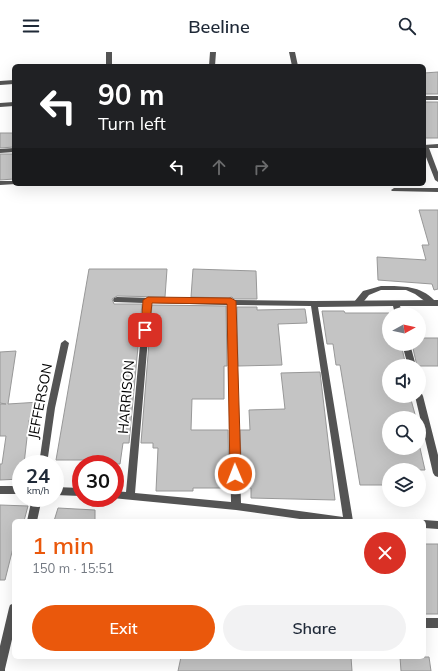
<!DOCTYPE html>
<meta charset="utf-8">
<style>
:root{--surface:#fff;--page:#f2f2f3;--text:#1f2937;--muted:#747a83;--accent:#ea580c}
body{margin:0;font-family:Mulish,sans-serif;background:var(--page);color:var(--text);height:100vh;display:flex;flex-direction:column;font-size:15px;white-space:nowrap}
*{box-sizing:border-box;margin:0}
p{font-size:13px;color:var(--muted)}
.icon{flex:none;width:22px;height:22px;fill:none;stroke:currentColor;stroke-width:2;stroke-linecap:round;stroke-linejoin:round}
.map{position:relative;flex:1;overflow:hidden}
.details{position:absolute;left:12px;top:467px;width:414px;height:140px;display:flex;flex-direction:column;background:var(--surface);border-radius:6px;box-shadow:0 4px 16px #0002}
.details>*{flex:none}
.hud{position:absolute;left:12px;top:12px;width:414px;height:122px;border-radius:6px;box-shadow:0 4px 16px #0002;background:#202124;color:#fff;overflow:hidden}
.needle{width:26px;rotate:82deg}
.fabs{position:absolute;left:382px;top:255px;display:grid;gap:8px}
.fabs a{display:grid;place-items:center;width:44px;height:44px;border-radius:50%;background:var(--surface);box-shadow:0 4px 16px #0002;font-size:20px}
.speed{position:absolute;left:12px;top:403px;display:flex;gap:8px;font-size:20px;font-weight:700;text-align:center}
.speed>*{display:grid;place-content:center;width:52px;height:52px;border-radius:50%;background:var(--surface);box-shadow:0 4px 16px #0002;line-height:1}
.speed small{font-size:10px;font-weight:400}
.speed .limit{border:6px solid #d22;background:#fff;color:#111}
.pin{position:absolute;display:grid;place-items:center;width:34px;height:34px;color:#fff;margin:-17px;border-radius:8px;box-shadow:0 2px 6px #0006}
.me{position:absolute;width:44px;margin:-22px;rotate:359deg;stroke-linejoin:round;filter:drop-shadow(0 0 3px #0008)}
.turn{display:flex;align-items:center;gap:14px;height:84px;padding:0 20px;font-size:18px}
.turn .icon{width:52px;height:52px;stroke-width:2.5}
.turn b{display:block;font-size:28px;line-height:34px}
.lanes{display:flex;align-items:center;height:38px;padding:0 20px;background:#0003;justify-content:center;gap:20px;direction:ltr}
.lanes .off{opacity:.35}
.round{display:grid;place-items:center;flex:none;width:42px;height:42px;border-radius:21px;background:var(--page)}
.headline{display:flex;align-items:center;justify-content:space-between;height:68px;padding:0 20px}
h1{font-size:24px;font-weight:600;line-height:30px;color:var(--accent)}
.button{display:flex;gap:8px;margin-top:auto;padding:8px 20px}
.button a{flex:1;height:46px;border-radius:24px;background:var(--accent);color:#fff;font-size:16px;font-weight:600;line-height:46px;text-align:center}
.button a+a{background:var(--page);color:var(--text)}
header{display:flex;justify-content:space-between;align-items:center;height:52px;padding:0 20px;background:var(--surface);font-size:18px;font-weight:600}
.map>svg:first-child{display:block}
</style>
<header><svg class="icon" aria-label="menu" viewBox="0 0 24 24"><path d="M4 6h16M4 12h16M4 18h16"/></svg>Beeline<svg class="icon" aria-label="search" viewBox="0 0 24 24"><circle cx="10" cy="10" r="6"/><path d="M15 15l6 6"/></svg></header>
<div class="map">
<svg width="438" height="619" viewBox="0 0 438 619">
<rect width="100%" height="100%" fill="#fff"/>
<!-- building -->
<path fill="#c4c4c4" stroke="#989898" d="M438,20v22h-14v-21z
M424,50h14v36h-14z
M0,81h14v14l-14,1z
M0,102h14v25l-14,1z
M419,158h19v79l-4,1 -2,-6 -54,-4 -1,-23 49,3 -4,-15h7z
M89,217h78l-2,28 -48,-1 -5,3 2,5h28l-13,139h-6l-3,21h-31l1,-4h-34z
M193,217l63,2 1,28h-23l-2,-2 -4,1 -37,-1z
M152,253l74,1 1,60h-3v33h-32l-1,31h37l1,58h-36v3h-37l2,-43h-5v-5h-12z
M237,255h20v3l48,-1 2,14 -29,1 4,41 -44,1z
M322,259h22l1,2h44v31h12l5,22h-17v30h21l6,22h-27v30h31l5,22h-36v15h-29l-20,-120h-4l-3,-21h-6z
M419,286h19v28h-21l-5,-22h7z
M16,299l-8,53 32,-2 -2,18h-9l-5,44h-3v15l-21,1v-16h2l4,-28h-6v-32h6l-6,-1v-51z
M320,320l15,128 -84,-2v-10h-9l-2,-58h10l-1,-20 36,-1 -4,-36z
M0,453l28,1 -4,15h-10v23l-9,36h-5z
M58,456l37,2v11h-41z
M424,492h14v70h-14z
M181,605h170l1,14h-174z
M400,605h29l2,14h-30z"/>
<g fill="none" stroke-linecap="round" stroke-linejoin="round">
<!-- lane -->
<path fill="#545454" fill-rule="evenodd" d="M106,0h6v14h-6z
M210,0h6l-1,14h-6z
M289,0h6l3,14h-6z
M14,28v4l-14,1v-4z
M394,136h44v4l-46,-1 -1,-1z
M381,234c21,0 41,-1 56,17l-4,3 -3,-1 -15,-11 -9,-4h-25l-12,5 -9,11h-6l-1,-2 1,-2 9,-11z"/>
<!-- street -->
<path fill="#545454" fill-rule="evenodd" d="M424,44h14v4h-14z
M14,50v4l-14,1v-4z
M438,92v4h-9l9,24v10l-3,-2 -11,-28v-7z
M14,96v4l-14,1v-4z
M0,129h14v3h2l-16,1z
M117,245l111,3 3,-2 3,2 80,1 124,-1v6h-38l3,8h-8l-2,-8 -75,1 35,214h-39l-78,-11 -124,-12h3v-7l11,1 18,-189 -30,-1 -1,-2 1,-2zM151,251l76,2 4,197 -96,-9zM235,253l76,1 32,211 -102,-14z
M65,288l4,3 -14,65 -8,56h-8l8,-56 14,-65z
M402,292h8l6,22h-8z
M419,341l3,1 1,2 15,59v22l-3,-1 -2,-3 -18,-77h4z
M0,434h21v8h-21z
M55,435l26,1v8l-26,-1z
M32,446h10l-5,23h-10z
M424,468l14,1v8l-14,-1v-7h-3z
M14,551v28l-9,38v2h-5v-25l9,-38 1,-3z
M424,566h14v10h-14z"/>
</g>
<!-- route -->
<path fill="#ea580c" stroke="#983908" d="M148,245l83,1 5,3 5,173 -2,3 -4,2 -3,-2 -2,-3 -3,-170 -75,-1 -3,27 -4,3 -4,-3 2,-30z"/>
<g text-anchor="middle" stroke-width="4" stroke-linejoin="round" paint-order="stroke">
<!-- street labels -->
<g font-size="14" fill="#000" stroke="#fff">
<text transform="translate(126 345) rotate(-85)" y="5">HARRISON</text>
<text transform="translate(40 349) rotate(-79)" y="5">JEFFERSON</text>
</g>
</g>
</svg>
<div class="fabs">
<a><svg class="needle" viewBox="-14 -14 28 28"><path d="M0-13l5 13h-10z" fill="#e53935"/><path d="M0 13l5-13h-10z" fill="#747a83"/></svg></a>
<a><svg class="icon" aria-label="sound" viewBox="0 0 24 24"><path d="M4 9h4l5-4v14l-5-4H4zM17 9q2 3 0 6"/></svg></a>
<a><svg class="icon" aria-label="search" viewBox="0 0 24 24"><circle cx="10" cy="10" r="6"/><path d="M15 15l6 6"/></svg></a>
<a><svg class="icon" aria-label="layers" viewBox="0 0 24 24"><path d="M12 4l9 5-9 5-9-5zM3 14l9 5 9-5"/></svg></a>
</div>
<div class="speed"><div>24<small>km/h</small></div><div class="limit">30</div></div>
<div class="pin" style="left:145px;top:278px;background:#d93025"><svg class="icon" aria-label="arrive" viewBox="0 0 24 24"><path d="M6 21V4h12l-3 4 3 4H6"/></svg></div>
<svg class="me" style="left:235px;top:422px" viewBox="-20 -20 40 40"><circle r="17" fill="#ea580c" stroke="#fff" stroke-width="3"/><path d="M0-11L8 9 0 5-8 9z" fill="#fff"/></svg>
<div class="hud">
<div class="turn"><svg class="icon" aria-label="left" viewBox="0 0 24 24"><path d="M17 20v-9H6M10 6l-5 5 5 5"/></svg><div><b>90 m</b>Turn left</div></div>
<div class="lanes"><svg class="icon" aria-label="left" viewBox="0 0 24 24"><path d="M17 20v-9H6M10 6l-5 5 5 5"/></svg><svg class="icon off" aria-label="ahead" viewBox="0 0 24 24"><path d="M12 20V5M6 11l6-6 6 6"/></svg><svg class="icon off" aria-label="right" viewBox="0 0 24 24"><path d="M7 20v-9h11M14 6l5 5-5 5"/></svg></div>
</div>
<section class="details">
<div class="headline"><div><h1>1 min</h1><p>150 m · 15:51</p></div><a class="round" style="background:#d93025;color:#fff"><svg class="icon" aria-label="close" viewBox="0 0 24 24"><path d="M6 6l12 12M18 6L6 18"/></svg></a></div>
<div class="button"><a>Exit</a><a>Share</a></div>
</section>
</div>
